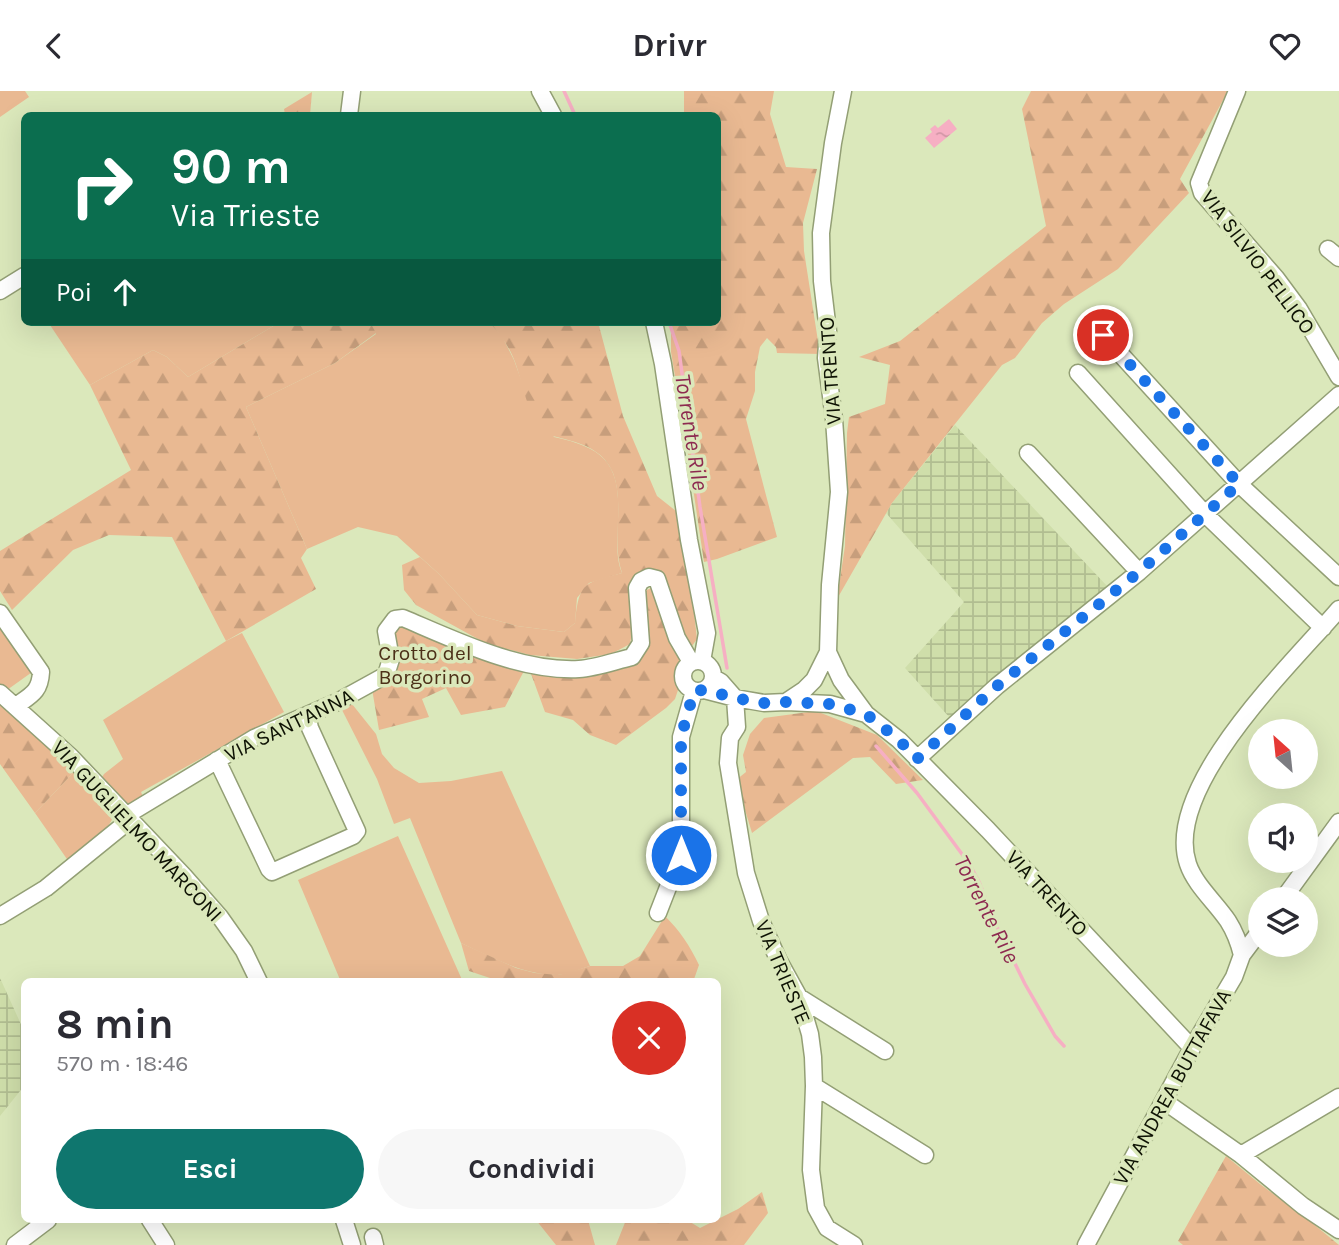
<!DOCTYPE html>
<html lang="it">
<meta charset="utf-8">
<style>
:root{--surface:#fff;--page:#f7f7f7;--text:#2b2b33;--muted:#7c7c81;--accent:#0f766e}
body{margin:0;font-family:Karla,sans-serif;background:var(--page);color:var(--text);height:100vh;display:flex;flex-direction:column;font-size:26px;white-space:nowrap}
*{box-sizing:border-box;margin:0}
p{font-size:23px;color:var(--muted)}
.icon{flex:none;width:38px;height:38px;fill:none;stroke:currentColor;stroke-width:2;stroke-linecap:round;stroke-linejoin:round}
.map{position:relative;flex:1;overflow:hidden}
.details{position:absolute;left:21px;top:887px;width:700px;height:245px;display:flex;flex-direction:column;background:var(--surface);border-radius:10px;box-shadow:0 7px 28px #0002}
.details>*{flex:none}
.top-card{position:absolute;left:21px;top:21px;width:700px;height:214px;border-radius:10px;box-shadow:0 7px 28px #0002;background:#0b6e4f;color:#fff;overflow:hidden}
.needle{width:46px;rotate:333deg}
.controls{position:absolute;left:1248px;top:628px;display:grid;gap:14px}
.controls a{display:grid;place-items:center;width:70px;height:70px;border-radius:50%;background:var(--surface);box-shadow:0 7px 28px #0002;font-size:35px}
.pin{position:absolute;display:grid;place-items:center;width:60px;height:60px;color:#fff;margin:-30px;border:4px solid #fff;border-radius:50%;box-shadow:0 2px 7px #0007}
.me{position:absolute;width:77px;margin:-38px;rotate:0deg;stroke-linejoin:round;filter:drop-shadow(0 0 5px #0008)}
.turn{display:flex;align-items:center;gap:24px;height:147px;padding:0 35px;font-size:32px}
.turn .icon{width:91px;height:91px;stroke-width:2.5}
.turn b{display:block;font-size:49px;line-height:60px}
.then{display:flex;align-items:center;height:66px;padding:0 35px;background:#0003;gap:14px;font-size:26px}
.round{display:grid;place-items:center;flex:none;width:74px;height:74px;border-radius:37px;background:var(--page)}
.headline{display:flex;align-items:center;justify-content:space-between;height:119px;padding:0 35px}
h1{font-size:42px;font-weight:700;line-height:52px}
.primary-button{display:flex;gap:14px;margin-top:auto;padding:14px 35px}
.primary-button a{flex:1;height:80px;border-radius:42px;background:var(--accent);color:#fff;font-size:28px;font-weight:700;line-height:80px;text-align:center}
.primary-button a+a{background:var(--page);color:var(--text)}
header{display:flex;justify-content:space-between;align-items:center;height:91px;padding:0 35px;background:var(--surface);font-size:32px;font-weight:700}
.map>svg:first-child{display:block}
</style>
<header><svg class="icon" aria-label="back" viewBox="0 0 24 24"><path d="M15 5l-7 7 7 7"/></svg>Drivr<svg class="icon" aria-label="heart" viewBox="0 0 24 24"><path d="M12 20l-8-8c-3-5 5-10 8-4 3-6 11-1 8 4z"/></svg></header>
<div class="map">
<svg width="1339" height="1154" viewBox="0 0 1339 1154">
<defs>
<pattern id="industrial-grid" width="8" height="8" patternUnits="userSpaceOnUse" patternTransform="scale(1.75)"><rect width="8" height="8" fill="#cfdeaa"/><path d="M0 4h8M4 0v8" fill="none" stroke="#b1bd91"/></pattern>
<pattern id="forest-firs" width="22" height="20" patternUnits="userSpaceOnUse" patternTransform="scale(1.75)"><rect width="22" height="20" fill="#e9b992"/><path d="M5 1l3.5 6h-7zM16 11l3.5 6h-7z" fill="#c79e7c"/></pattern>
<pattern id="water-ripples" width="26" height="14" patternUnits="userSpaceOnUse" patternTransform="scale(1.75)"><rect width="26" height="14" fill="#f6afc3"/><path d="M2 4q2-2 4 0t4 0M15 11q2-2 4 0t4 0" fill="none" stroke="#d296a6"/></pattern>
</defs>
<rect width="100%" height="100%" fill="#dbe8bb"/>
<!-- industrial -->
<path fill="url(#industrial-grid)" d="M955,334l153,162 -158,131 -45,-50 59,-66 -78,-89 6,-10z
M0,887l24,53v55l-24,30z"/>
<!-- grass -->
<path fill="#e9b992" d="M0,0h25l4,6 -29,20z
M48,231h232l-92,55 -21,-20 -14,-7 -63,35z
M370,231h119l13,14 12,24 9,25 31,52c52,11 67,28 64,83 0,19 -3,35 4,53l-33,10 -12,15 -2,25 -11,9 -47,-6 -40,-11 -38,-41 -42,-38 -39,-9 -51,22 -61,-142 89,-44 41,-29z
M0,530l35,49 -28,20 -7,-6z
M242,542l42,79 -143,80 3,7 -13,7 -5,-1 -25,-26 3,-5 19,-15 -20,-39 123,-79z
M352,613l24,30 6,20 12,14 25,15 32,-2 51,-10 88,195c-11,3 -23,9 -33,9 -34,0 -66,-18 -96,-32l-51,-125 -16,6 -17,-45 -37,-73z
M74,681l34,37 5,9 -6,10 -38,34 -34,-49z
M398,745l65,146h-122l-43,-102z"/>
<!-- forest -->
<path fill="url(#forest-firs)" d="M684,0h90l-4,23 16,53 31,2 -14,54 1,28 16,103 -43,-1 -1,-6 -9,-9 -7,9 -5,25v19l-9,28 31,118 -60,22 -13,3 -17,-114 -16,-96v-30h47v-207h-34z
M1031,0h197l-48,88 9,14 -71,76 -54,35 -22,19 -27,35 -13,7 -110,138 -55,96 8,-53 2,-113 2,-16 36,-13 5,-39 -31,-8 41,-16 146,-115 -24,-117z
M312,1l-2,23h-25l-1,-6z
M280,231h90l6,11 -41,30 -89,44 61,142 -6,9 15,31 -90,52 -54,-104 -63,-2 -36,15 -61,60 -12,-19v-40l131,-81 -41,-85 63,-35 14,7 21,20z
M489,231h109l25,94 34,80 19,15 17,93 4,35 -5,7 -6,-8 -13,-32 -31,-34 -9,7v48l-3,17 -19,10 -34,5 -47,-4 -43,-11 -71,-39 -12,-15 -2,-25 18,-8 19,17 38,41 40,11 47,6 11,-9c4,-41 9,-40 47,-50 -11,-32 3,-67 -9,-100 -8,-20 -26,-28 -45,-33 -9,-3 -18,-3 -25,-10 -15,-13 -21,-49 -28,-68 -6,-16 -15,-28 -26,-40z
M651,497l4,5 24,62v32l-4,12 -9,9 -50,37 -26,-10 -17,-15 -28,-8 -15,-41 108,-13 4,-56 3,-11z
M397,531l127,49 -19,36 -44,8 -15,-27 -24,11 7,18 -50,13 -7,-41 17,-12 1,-46z
M0,612l74,69 -39,41 -35,-49z
M816,620l61,24 46,45 -27,4 -26,-27 -17,1 -101,75 -16,-53 10,-8 -3,-17 7,-21 14,-16z
M665,825c15,15 25,30 34,49l-6,17h-191l-33,-11 -8,-28 55,25 19,5 24,2 31,-9h33l17,-10z
M1226,1065l34,28 51,38 28,23h-156l-5,-4z
M762,1101l6,21 -24,32h-128l10,-25h61l13,8 38,-19z
M536,1129h52l7,25h-39z"/>
<!-- water -->
<path fill="url(#water-ripples)" d="M949,28l8,10 -23,19 -9,-10 7,-6 -2,-3 5,-4 3,3z"/>
<g fill="none" stroke-linecap="round" stroke-linejoin="round">
<!-- stream -->
<path stroke="#f6afc3" stroke-width="3.5" d="M564,0l11,24
M669,231l10,29 21,156 27,161
M876,655l41,47 53,72 9,17 17,43 29,59 30,52 9,10"/>
<defs>
<path id="minor" d="M540,0l13,24
M1237,0l-38,92 3,10 74,85 23,31 40,68
M349,24l3,-24
M1328,158l11,9
M0,200l24,-15
M654,231l9,42 26,176 18,93 -5,28
M1103,244l136,149 100,93
M1078,282l127,141 118,114
M1028,362l111,119
M0,522l41,59c-1,20 -10,23 -25,34
M828,561l13,28 25,34 33,26 89,90 204,218
M683 585a15 15 0 1 1 30 0a15 15 0 1 1-30 0Z
M714,587l7,4 14,16 2,29 -7,11 -2,25 18,110 15,48 17,38 21,38 11,37 3,23 1,29 -3,84 5,38 11,20 27,17
M704,599l31,8 29,5 22,-1 44,2 36,10
M0,602l71,64 113,119 36,41 24,34 15,31
M786,611l18,-12 10,-10 14,-28 2,-67 9,-93 -5,-73 -8,-61 2,-27 -6,-50 -1,-48 12,-90 10,-52
M917,668l80,-73 142,-114 200,-177
M217,669l52,109 3,3 81,-36 4,-5 -47,-103 -3,-13
M127,724l127,-77 83,-36 49,-27 5,-16 -5,-28 9,-12 8,-1c52,22 117,54 176,51 17,-1 36,-8 53,-12l9,-14 -4,-55 4,-7 8,-4 8,2 20,59 14,24
M1283,808l56,-77
M658,822l23,-59v-117l13,-46
M0,825l46,-28 85,-69
M1242,864c-3,-12 -7,-23 -14,-34 -12,-18 -33,-36 -40,-57 -26,-77 105,-201 151,-255
M799,906l86,54
M814,995l111,69
M1164,1010l77,54 62,51 36,24
M1241,1064l98,-58
M150,1129l16,25
M344,1129l8,25
M373,1146l2,8
M15,1154l33,-25
M1086,1154l106,-197 42,-71 8,-22 18,-24"/>
</defs>
<!-- minor casing -->
<use href="#minor" stroke="#939f75" stroke-width="19"/>
<!-- minor -->
<use href="#minor" stroke="#fff" stroke-width="16"/>
</g>
<g fill="none" stroke-linecap="round" stroke-linejoin="round">
<!-- route -->
<path stroke="#1a73e8" stroke-width="12" stroke-dasharray="0 21.6" d="M681,764v-118l13,-46 11,-1 30,8 29,5 22,-1 44,2 36,10 33,26 18,19 80,-73 142,-114 100,-88 -136,-149"/>
</g>
<g text-anchor="middle" stroke-width="7" stroke-linejoin="round" paint-order="stroke">
<!-- street labels -->
<g font-size="21" fill="#0e1204" stroke="#dbe8bb">
<text transform="translate(1258 171) rotate(53)" y="7">VIA SILVIO PELLICO</text>
<text transform="translate(830 280) rotate(-94)" y="7">VIA TRENTO</text>
<text transform="translate(289 634) rotate(-26)" y="7">VIA SANT'ANNA</text>
<text transform="translate(137 740) rotate(47)" y="7">VIA GUGLIELMO MARCONI</text>
<text transform="translate(1047 802) rotate(47)" y="7">VIA TRENTO</text>
<text transform="translate(783 881) rotate(67)" y="7">VIA TRIESTE</text>
<text transform="translate(1172 996) rotate(-61)" y="7">VIA ANDREA BUTTAFAVA</text>
</g>
<!-- park labels -->
<g font-size="21" fill="#4c3018" stroke="#dbe8bb">
<text x="425" y="569">Crotto del<tspan x="425" dy="24">Borgorino</tspan></text>
</g>
<!-- water labels -->
<g font-size="23" font-style="italic" fill="#8d2a50" stroke="#dbe8bb">
<text transform="translate(692 341) rotate(81)" y="8">Torrente Rile</text>
<text transform="translate(987 818) rotate(63)" y="8">Torrente Rile</text>
</g>
</g>
</svg>
<div class="controls">
<a><svg class="needle" viewBox="-14 -14 28 28"><path d="M0-13l5 13h-10z" fill="#e53935"/><path d="M0 13l5-13h-10z" fill="#7c7c81"/></svg></a>
<a><svg class="icon" aria-label="sound" viewBox="0 0 24 24"><path d="M4 9h4l5-4v14l-5-4H4zM17 9q2 3 0 6"/></svg></a>
<a><svg class="icon" aria-label="layers" viewBox="0 0 24 24"><path d="M12 4l9 5-9 5-9-5zM3 14l9 5 9-5"/></svg></a>
</div>
<div class="pin" style="left:1103px;top:244px;background:#d93025"><svg class="icon" aria-label="arrive" viewBox="0 0 24 24"><path d="M6 21V4h12l-3 4 3 4H6"/></svg></div>
<svg class="me" style="left:681px;top:764px" viewBox="-20 -20 40 40"><circle r="17" fill="#1a73e8" stroke="#fff" stroke-width="3"/><path d="M0-11L8 9 0 5-8 9z" fill="#fff"/></svg>
<div class="top-card">
<div class="turn"><svg class="icon" aria-label="right" viewBox="0 0 24 24"><path d="M7 20v-9h11M14 6l5 5-5 5"/></svg><div><b>90 m</b>Via Trieste</div></div>
<div class="then">Poi<svg class="icon" aria-label="ahead" viewBox="0 0 24 24"><path d="M12 20V5M6 11l6-6 6 6"/></svg></div>
</div>
<section class="details">
<div class="headline"><div><h1>8 min</h1><p>570 m · 18:46</p></div><a class="round" style="background:#d93025;color:#fff"><svg class="icon" aria-label="close" viewBox="0 0 24 24"><path d="M6 6l12 12M18 6L6 18"/></svg></a></div>
<div class="primary-button"><a>Esci</a><a>Condividi</a></div>
</section>
</div>
